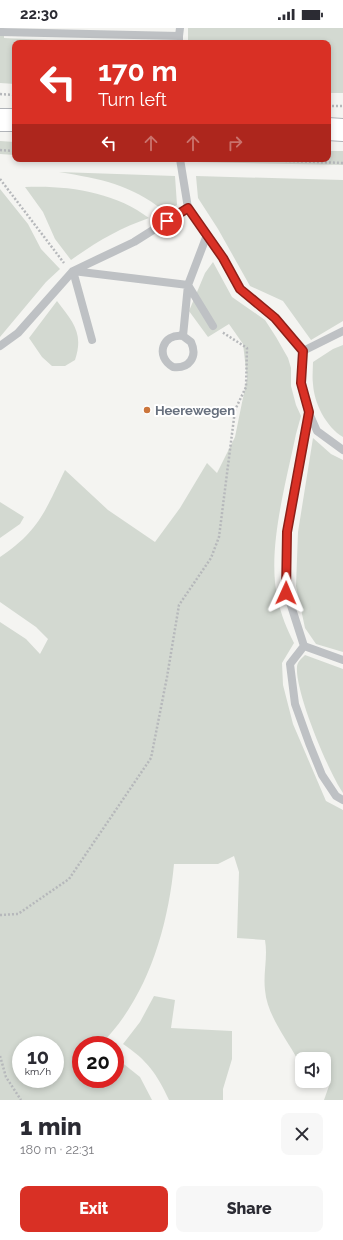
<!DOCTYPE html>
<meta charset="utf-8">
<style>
:root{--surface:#fff;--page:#f7f7f7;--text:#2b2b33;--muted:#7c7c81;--accent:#d93025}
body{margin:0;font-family:Raleway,sans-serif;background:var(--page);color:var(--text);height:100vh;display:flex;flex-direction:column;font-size:15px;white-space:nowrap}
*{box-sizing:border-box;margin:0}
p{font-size:13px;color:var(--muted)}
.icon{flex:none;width:22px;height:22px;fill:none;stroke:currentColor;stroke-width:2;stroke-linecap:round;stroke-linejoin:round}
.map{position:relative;height:1072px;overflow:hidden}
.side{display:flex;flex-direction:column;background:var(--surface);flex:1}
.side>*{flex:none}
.banner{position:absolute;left:12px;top:12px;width:319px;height:122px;border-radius:8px;box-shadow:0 2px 6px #0003;background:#d93025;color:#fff;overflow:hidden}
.tools{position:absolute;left:295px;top:1024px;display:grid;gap:8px}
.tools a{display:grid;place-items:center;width:36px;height:36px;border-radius:8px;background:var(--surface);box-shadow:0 2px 6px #0003;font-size:20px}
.speed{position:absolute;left:12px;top:1008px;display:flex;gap:8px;font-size:20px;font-weight:700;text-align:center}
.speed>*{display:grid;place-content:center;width:52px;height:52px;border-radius:50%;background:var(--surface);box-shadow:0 2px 6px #0003;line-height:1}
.speed small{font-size:10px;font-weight:400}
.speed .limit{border:6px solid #d22;background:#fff;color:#111}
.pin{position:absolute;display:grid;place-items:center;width:34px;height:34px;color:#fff;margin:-17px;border:2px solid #fff;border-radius:50%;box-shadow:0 1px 4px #0007}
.me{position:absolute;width:44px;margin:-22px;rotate:1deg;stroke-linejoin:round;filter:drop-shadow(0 0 3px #0008)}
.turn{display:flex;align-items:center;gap:14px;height:84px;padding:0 20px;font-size:18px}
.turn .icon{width:52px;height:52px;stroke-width:2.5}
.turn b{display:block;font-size:28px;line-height:34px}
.lanes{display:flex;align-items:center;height:38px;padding:0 20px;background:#0003;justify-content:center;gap:20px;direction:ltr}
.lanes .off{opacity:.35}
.round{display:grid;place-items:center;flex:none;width:42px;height:42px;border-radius:8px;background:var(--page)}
.headline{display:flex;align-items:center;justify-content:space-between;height:68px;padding:0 20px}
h1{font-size:24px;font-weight:800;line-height:30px}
.primary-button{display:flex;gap:8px;margin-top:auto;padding:8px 20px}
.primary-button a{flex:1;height:46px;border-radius:8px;background:var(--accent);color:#fff;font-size:16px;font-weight:800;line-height:46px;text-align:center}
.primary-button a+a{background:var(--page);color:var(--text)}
.status{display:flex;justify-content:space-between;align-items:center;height:28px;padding:0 20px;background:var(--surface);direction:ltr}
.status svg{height:11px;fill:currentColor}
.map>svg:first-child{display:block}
</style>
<div class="status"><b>22:30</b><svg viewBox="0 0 49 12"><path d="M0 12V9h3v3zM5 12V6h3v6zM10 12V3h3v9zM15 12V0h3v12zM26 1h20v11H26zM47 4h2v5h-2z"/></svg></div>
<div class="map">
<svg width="343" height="1072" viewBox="0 0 343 1072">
<rect width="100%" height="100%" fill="#f4f4f1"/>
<!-- green -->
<path fill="#d3d9d1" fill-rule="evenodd" d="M0,0h4v10l111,5h-100v41l-15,-1z
M188,0h155v65h-15v-50h-140z
M0,113l15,1v13l-15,-1z
M328,123h15v14l-147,-3 1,-3h131z
M59,144l116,4 2,29 -13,6c-34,-27 -63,-32 -105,-39z
M196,148l147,4v141l-32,19 -28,-39 -33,-15 -32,-57 -20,-31z
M25,159c42,-2 90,5 124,31 -29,10 -53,24 -78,42l-16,-21 -12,-27z
M0,161l28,35 13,25 19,20 -14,13 -46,55z
M213,234l19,35 33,23 11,17 12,21 3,10v18l5,19 5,11 -5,18c-10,49 -30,118 -18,166 3,15 9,29 16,43l-12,20 1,22 10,39 33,77 17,9v290h-19l6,-17 -6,-3v-21h-22v4l-4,-3c-12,-22 -31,-45 -33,-70 -2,-17 3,-33 0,-50l-28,-2 2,-66 -5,-16 -16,8h-44c-6,64 -27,135 -74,181h-19v34h34v-22l25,20 12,23h-152v-478l26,17 14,15 8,-15 -12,-12 -36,-25v-45c39,-26 45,-46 65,-87l43,40 47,32 25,-34 27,-45 10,10 18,-36 12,-59 -4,-34 -14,-20 -21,13 -19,-26 16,-38zM21,1017h34v34h-34z
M57,273c16,21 27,32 18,59l-10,6h-13l-10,-9 -13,-19z
M343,317v92c-17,-10 -29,-34 -30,-53 -1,-8 0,-15 0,-22l20,-13z
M313,410l18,16 12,6v192l-27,-8 -11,-16 -9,-42 2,-54z
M0,474l24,15 -4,7 -20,14z
M305,627l38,14v124c-15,-22 -48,-101 -46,-126 0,-5 5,-9 8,-12z
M154,968l21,4 -4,28 61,3v28l-9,30v11h-54c-12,-26 -22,-40 -46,-56l17,-22z"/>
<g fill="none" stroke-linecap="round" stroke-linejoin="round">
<defs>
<path id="secondary" d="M0,92h15
M328,101l15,1"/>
</defs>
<!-- secondary casing -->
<use href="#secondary" stroke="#b1b4b9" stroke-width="24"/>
<!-- path -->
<path stroke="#b6b8bb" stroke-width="2.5" stroke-dasharray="2 2" stroke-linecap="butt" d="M0,66l15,1
M328,78h15
M0,122l15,1
M237,131l106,4
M0,151l64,84
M0,887l18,-1 51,-35 82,-121 16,-81 12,-72 32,-47 8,-21 16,-127 11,-23 1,-39 -25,-16
M0,1028l6,21 15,23"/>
<!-- service -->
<path stroke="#bec1c4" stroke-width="8" d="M0,4l179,4v7
M179,8l1,-8
M180,131l8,49 35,50 17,31 35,29 28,33 -2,32 8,30 -22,119v61l17,53 -14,18 5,40 14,39 13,32 14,21 7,4
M183,308c-21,-3 -28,21 -10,31 16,2 25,-10 18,-25l-8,-6 5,-51 19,-50
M92,312l-19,-69 115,14 25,41
M0,318l18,-13 55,-62 61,-29 54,-34
M303,323l40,-20
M309,385l8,18 26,19
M304,618l39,14"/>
<!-- secondary -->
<use href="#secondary" stroke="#fff" stroke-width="22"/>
</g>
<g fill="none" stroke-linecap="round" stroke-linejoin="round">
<defs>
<path id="route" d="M167,193l21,-13 35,50 17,31 35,29 28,33 -2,32 8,29 -22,120 -1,61"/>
</defs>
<!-- route casing -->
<use href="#route" stroke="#8d1f18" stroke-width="10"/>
<!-- route -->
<use href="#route" stroke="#d93025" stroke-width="7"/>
</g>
<!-- markers -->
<circle fill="#cb753b" stroke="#fff" stroke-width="1.5" cx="147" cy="382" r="4"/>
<g text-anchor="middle" stroke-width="4" stroke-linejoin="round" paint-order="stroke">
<!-- poi labels -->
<g font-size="13" font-weight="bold" fill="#67707e" stroke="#fff" text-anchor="start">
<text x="155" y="387">Heerewegen</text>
</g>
</g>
</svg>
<div class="tools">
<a><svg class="icon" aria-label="sound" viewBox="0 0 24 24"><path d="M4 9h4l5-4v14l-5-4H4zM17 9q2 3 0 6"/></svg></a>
</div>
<div class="speed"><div>10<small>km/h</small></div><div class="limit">20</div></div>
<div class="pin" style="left:167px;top:193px;background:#d93025"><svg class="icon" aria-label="arrive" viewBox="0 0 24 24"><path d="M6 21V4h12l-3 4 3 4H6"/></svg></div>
<svg class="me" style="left:286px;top:565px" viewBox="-20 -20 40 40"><path d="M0-17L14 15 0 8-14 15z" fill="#d93025" stroke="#fff" stroke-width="4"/></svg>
<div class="banner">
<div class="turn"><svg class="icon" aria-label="left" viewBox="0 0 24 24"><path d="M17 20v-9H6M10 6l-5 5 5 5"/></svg><div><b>170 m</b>Turn left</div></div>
<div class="lanes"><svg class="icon" aria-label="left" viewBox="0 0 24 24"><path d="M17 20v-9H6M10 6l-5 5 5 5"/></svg><svg class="icon off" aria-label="ahead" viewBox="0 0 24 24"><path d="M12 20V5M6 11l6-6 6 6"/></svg><svg class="icon off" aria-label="ahead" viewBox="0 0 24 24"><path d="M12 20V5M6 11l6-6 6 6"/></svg><svg class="icon off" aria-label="right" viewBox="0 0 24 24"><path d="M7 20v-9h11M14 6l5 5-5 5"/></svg></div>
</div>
</div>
<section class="side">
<div class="headline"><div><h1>1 min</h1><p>180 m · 22:31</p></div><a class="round"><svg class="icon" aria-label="close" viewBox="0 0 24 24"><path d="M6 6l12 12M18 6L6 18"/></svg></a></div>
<div class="primary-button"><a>Exit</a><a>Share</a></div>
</section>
